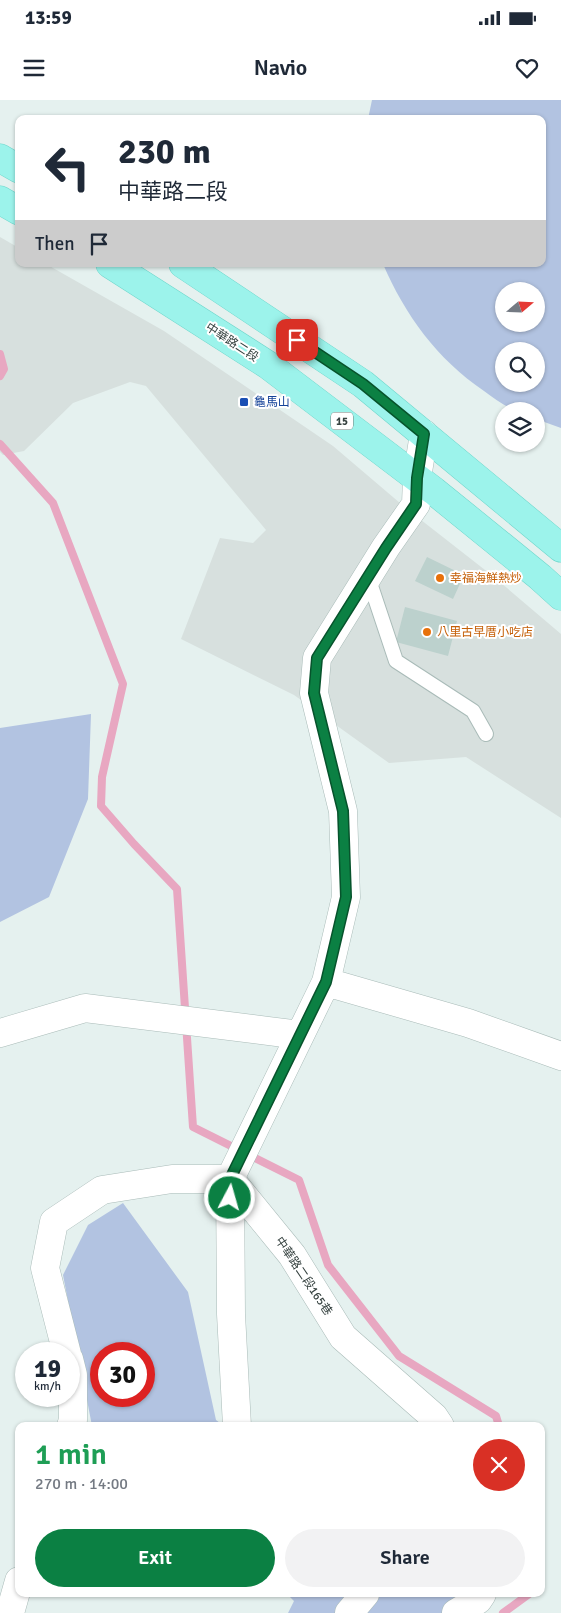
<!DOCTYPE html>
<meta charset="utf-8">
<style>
:root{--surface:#fff;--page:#f2f2f3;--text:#1f2937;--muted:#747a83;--accent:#0b8043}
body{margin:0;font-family:Signika,"Noto Sans TC",sans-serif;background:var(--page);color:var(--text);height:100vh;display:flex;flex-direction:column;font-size:19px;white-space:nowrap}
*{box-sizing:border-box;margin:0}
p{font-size:16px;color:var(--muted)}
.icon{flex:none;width:28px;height:28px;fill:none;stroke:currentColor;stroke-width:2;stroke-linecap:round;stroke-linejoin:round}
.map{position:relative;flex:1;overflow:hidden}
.details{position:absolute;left:15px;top:1322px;width:530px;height:175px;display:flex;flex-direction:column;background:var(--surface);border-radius:10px;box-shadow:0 1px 4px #0004}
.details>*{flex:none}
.top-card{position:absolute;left:15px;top:15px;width:531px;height:152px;border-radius:10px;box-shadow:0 1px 4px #0004;background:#fff;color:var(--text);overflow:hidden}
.needle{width:32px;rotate:71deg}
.controls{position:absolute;left:495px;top:182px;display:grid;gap:10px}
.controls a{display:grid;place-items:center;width:50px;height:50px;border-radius:50%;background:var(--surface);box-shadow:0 1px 4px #0004;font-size:25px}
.speed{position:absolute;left:15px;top:1242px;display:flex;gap:10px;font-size:25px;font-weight:700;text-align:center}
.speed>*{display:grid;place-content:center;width:65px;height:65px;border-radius:50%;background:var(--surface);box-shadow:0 1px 4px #0004;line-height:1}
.speed small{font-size:12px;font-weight:400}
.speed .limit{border:8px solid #d22;background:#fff;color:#111}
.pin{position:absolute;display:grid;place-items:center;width:42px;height:42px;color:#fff;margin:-21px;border-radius:10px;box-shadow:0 2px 8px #0006}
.me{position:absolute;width:55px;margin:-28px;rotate:6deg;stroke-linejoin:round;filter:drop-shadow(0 0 4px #0008)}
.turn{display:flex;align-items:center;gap:18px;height:105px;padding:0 20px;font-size:22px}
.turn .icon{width:65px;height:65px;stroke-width:2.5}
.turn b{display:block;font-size:35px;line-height:42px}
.then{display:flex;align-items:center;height:48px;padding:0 20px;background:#0003;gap:10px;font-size:19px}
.round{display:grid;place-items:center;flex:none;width:52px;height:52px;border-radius:26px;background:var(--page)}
.head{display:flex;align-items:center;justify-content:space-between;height:85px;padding:0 20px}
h1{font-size:30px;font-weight:600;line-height:38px;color:#1e9e55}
.button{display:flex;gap:10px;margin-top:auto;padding:10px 20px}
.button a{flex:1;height:58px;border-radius:30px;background:var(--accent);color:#fff;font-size:20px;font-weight:600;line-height:58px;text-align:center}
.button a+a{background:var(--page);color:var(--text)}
.status{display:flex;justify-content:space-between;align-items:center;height:35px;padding:0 25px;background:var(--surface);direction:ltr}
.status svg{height:14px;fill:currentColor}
header{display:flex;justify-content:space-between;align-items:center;height:65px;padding:0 20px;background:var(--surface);font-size:22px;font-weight:600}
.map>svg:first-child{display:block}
</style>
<div class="status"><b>13:59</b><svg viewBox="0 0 49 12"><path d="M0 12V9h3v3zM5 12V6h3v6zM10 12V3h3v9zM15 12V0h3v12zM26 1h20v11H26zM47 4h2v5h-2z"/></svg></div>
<header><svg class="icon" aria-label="menu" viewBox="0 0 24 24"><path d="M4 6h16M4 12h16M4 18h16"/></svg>Navio<svg class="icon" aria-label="heart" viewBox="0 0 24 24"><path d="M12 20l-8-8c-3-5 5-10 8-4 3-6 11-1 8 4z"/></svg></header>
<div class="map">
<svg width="561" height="1513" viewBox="0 0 561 1513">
<rect width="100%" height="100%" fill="#e5f1ef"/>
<!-- industrial -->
<path fill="#d7e0de" d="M0,137l19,11v16h27l118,67 169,115 74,63 87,68 67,57v184l-95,-61 -77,6 -95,-68 -113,-56 39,-101 33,5 13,-13 -120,-144 -16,-4 -57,21 -49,48 -21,4 -3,-3z"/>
<!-- green -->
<path fill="#b2c3e1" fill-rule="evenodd" d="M372,0h189v328l-25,-9v-8c-6,0 -13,2 -19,0 -12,-4 -23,-13 -33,-20 -47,-32 -79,-76 -101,-127h159v-145h-174zM504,191h32v33h-32zM504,251h32v33h-32z
M91,614l-3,85 -39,98 -49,25v-194z
M123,1103l65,89 28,128 8,6h-132l-29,-151 25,-50zM101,1254h43v42h-43z
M287,1494h192l-2,19h-189l6,-12z"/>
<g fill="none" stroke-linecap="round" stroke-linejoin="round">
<!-- stream -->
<path stroke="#e8a7c1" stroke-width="8" d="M0,254l4,15 -4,7
M0,344l53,59 70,181 -21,93 -1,29 33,38 43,45 16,238 106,53 29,85 71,91 97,60 3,10
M541,1456v5
M503,1513l26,-19"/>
</g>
<!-- building -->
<path fill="#bcd1cd" d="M427,457l37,18 -11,24 -38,-18z
M405,507l52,14 -9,35 -52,-14z"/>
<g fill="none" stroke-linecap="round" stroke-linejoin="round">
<defs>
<path id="service" d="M368,477l28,84 77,50 13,23"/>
<path id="minor" d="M326,882l142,41 93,33
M0,933l85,-25 215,27
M230,1079l62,76 51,82 91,80 6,9
M67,1254l-22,-86 9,-46 48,-32 70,-11h58
M69,1259l4,16v45l-2,6
M237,1326l-6,-112 -1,-135 96,-197 20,-85 -3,-86 -29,-118 3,-35 69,-111 30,-43 1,-26 7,-44
M10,1513l9,-32
M349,1513l16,-19
M456,1513l22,-13 4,-6"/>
<path id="primary" d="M0,58l19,11
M0,100l19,11
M110,164l158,101 166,126 106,86 21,19
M183,164l180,120 198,164"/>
</defs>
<!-- service casing -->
<use href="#service" stroke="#a9bbb8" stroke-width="16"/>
<!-- minor casing -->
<use href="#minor" stroke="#a9bbb8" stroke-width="29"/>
<!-- primary casing -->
<use href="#primary" stroke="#6ed6cb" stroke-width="29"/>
<!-- service -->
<use href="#service" stroke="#fff" stroke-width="14"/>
<!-- minor -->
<use href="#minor" stroke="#fff" stroke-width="28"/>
<!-- primary -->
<use href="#primary" stroke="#9cf3eb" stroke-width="28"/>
</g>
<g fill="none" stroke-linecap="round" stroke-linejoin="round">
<defs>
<path id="route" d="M230,1098v-19l96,-197 20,-85 -3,-86 -29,-118 3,-35 69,-110 30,-44 1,-26 7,-44 -61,-50 -66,-44"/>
</defs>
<!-- route casing -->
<use href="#route" stroke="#07532c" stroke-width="12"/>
<!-- route -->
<use href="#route" stroke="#0b8043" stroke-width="9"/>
</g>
<!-- markers -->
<rect fill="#1a4fb4" stroke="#fff" stroke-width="2" x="239" y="297" width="10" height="10" rx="2.5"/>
<g fill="#e8710a" stroke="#fff" stroke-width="2">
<circle cx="440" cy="478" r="5"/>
<circle cx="427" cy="532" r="5"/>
</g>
<g text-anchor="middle" stroke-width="4" stroke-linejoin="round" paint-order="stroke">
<!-- shield labels -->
<rect fill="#fff" stroke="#727b79" stroke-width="1" x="331" y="312.5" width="22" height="17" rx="4"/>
<g font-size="11" font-weight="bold" fill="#364240">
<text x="342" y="325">15</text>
</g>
<!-- street labels -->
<g font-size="12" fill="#364240" stroke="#fff">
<text transform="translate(232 242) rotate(33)" y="4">中華路二段</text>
<text transform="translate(304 1176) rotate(56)" y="4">中華路二段165巷</text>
</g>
<!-- transit labels -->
<g font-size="12" fill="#164399" stroke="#fff" text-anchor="start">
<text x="254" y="306">龜馬山</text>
</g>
<!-- food labels -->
<g font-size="12" fill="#c56008" stroke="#fff" text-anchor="start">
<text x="450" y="482">幸福海鮮熱炒</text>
<text x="437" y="536">八里古早厝小吃店</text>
</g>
</g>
</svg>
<div class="controls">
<a><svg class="needle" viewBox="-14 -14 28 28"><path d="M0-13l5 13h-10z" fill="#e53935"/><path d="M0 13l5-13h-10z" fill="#747a83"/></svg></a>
<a><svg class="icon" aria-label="search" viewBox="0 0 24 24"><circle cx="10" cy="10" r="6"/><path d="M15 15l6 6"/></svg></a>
<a><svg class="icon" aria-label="layers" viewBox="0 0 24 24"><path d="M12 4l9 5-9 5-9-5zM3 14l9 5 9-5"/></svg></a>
</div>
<div class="speed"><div>19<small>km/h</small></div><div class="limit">30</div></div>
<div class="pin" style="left:297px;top:240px;background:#d93025"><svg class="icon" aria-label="arrive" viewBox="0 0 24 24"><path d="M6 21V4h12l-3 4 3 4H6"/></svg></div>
<svg class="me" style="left:230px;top:1098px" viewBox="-20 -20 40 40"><circle r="17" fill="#0b8043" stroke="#fff" stroke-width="3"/><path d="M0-11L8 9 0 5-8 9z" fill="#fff"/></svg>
<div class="top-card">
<div class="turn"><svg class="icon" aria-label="left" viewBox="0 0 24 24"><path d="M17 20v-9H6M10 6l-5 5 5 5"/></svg><div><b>230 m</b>中華路二段</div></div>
<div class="then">Then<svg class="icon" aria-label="arrive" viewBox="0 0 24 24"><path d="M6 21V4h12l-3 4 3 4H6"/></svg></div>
</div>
<section class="details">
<div class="head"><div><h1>1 min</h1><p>270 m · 14:00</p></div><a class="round" style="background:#d93025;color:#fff"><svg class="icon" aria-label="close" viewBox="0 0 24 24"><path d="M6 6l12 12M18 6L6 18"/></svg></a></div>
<div class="button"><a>Exit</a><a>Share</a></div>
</section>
</div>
